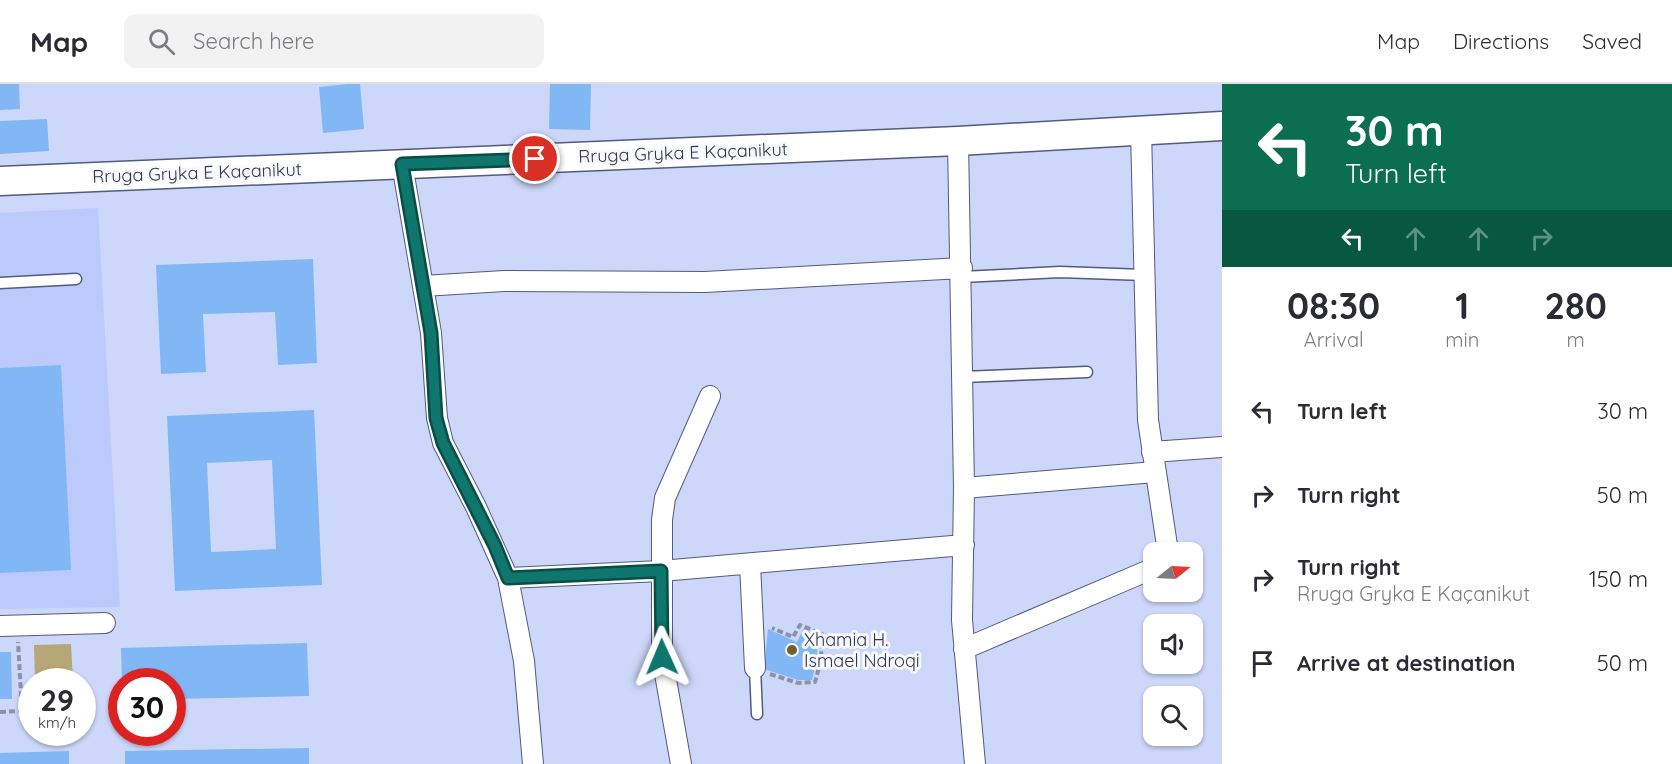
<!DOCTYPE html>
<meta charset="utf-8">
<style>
:root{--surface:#fff;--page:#f2f2f3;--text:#2b2b33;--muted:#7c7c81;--line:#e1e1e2}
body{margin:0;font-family:Quicksand,sans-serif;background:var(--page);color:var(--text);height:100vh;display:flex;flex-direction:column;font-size:22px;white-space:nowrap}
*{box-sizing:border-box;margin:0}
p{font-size:20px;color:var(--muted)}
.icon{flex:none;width:33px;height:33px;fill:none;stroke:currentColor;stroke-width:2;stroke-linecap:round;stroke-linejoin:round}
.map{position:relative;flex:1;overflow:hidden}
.sheet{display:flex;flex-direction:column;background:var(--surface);width:450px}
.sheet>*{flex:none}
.hud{background:#0b6e4f;color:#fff;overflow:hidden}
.needle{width:39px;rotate:72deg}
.buttons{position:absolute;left:1143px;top:458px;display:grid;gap:12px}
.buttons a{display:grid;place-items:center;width:60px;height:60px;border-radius:12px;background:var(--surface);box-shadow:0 2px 4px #0004;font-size:30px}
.speed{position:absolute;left:18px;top:584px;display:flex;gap:12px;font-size:30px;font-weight:700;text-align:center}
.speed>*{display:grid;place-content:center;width:78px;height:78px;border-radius:50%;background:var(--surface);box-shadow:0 2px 4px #0004;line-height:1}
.speed small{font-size:15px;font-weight:400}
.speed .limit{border:9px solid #d22;background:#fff;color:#111}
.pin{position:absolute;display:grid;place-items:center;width:51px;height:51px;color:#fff;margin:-26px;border:3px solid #fff;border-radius:50%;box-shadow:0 2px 6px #0007}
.me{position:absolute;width:66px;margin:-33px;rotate:359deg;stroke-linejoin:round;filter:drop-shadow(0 0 4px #0008)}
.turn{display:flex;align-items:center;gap:21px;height:126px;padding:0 24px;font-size:27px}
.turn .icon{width:78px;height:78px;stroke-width:2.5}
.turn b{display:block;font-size:42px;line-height:51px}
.lanes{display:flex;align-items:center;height:57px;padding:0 24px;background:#0003;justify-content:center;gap:30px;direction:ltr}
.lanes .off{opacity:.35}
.eta{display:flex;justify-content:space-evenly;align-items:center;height:102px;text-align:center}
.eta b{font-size:36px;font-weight:700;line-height:42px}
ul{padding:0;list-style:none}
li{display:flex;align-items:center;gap:18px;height:84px;padding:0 24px}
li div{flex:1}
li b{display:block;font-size:22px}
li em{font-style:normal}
header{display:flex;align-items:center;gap:36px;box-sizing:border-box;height:84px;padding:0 30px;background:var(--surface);border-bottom:2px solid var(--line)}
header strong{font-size:28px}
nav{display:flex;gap:33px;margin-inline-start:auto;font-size:21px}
.search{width:420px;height:54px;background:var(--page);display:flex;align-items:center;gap:15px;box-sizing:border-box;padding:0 21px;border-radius:12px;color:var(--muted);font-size:22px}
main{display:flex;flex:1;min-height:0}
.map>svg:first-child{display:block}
</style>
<header>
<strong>Map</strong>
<div class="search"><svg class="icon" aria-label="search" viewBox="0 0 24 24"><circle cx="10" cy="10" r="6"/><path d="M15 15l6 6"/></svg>Search here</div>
<nav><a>Map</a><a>Directions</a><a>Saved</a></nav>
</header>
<main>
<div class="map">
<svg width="1222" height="680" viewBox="0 0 1222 680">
<rect width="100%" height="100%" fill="#cdd7f9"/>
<!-- built -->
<path fill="#bccafb" d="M98,124l22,399 -120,2v-396z"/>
<!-- green -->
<path fill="#b6a777" d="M71,560l2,37h-38l-1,-36z"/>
<!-- building -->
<path fill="#82b7f5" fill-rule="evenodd" d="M0,0h19l1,25 -20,1z
M347,0h13l4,45 -41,4 -4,-46z
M550,0h41l-1,46 -41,-1z
M47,35l2,32 -49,3v-33z
M313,175l4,104 -39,2 -3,-53 -72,2 3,58 -45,2 -5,-109z
M61,281l10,205 -71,3v-205z
M314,326l8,175 -147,6 -8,-175zM272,376l4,89 -65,3 -4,-89z
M768,545l29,13 6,-13 15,7 -1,23 -5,21h-14l-34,-11z
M307,559l2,53 -137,3v-18h-50l-1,-33z
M0,568h11l1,47h-12z
M309,664v16h-184v-13z
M69,667v13h-69v-11z"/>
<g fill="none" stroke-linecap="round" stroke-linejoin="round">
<defs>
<path id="lane" d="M962,193l98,-5 84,3
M0,199l76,-4
M963,293l124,-5
M755,584l2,46"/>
<path id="street" d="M1141,46l7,290 20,132
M958,57l6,347 -2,132 13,144
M402,80l29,169 6,85 6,25 33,64 32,71 16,83 9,103
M423,202l81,-5 201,1 257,-14
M1152,368l70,-5
M964,404l191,-16
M750,480l5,104
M508,494l153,-7 303,-26
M0,542l105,-3
M964,565l190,-81
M681,680l-19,-107v-137l3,-22 45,-102"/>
<path id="secondary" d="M0,97l958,-40 264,-15"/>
</defs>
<!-- lane casing -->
<use href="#lane" stroke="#525b80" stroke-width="13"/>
<!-- street casing -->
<use href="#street" stroke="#525b80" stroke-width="22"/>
<!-- secondary casing -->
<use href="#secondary" stroke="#525b80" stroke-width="31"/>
<!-- path -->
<path stroke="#8991ab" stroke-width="4" stroke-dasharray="6 3" stroke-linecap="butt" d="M770,590l28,9 17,-1 6,-22 1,-26 -22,-9 -7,12 -21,-9
M0,628l22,-1 -4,-69"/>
<!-- lane -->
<use href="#lane" stroke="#fff" stroke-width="10"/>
<!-- street -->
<use href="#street" stroke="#fff" stroke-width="20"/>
<!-- secondary -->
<use href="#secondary" stroke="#fff" stroke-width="28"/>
</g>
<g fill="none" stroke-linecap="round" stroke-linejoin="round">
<defs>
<path id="route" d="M535,75l-133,5 29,169 5,85 7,25 52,103 13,32 153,-7 1,86"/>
</defs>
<!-- route casing -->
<use href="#route" stroke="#0a4d48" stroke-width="15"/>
<!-- route -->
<use href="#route" stroke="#0f766e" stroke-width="10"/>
</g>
<!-- markers -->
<circle fill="#6f602e" stroke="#f8f9fe" stroke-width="2" cx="792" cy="566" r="6"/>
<g text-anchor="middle" stroke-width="6" stroke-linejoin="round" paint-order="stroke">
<!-- street labels -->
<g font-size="18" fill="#333849" stroke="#f8f9fe">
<text transform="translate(683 69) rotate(-2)" y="6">Rruga Gryka E Kaçanikut</text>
<text transform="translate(197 89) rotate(-2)" y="6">Rruga Gryka E Kaçanikut</text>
</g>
<!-- poi labels -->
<g font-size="18" fill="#333849" stroke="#f8f9fe" text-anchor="start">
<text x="804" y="562">Xhamia H.<tspan x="804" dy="21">Ismael Ndroqi</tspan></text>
</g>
</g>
</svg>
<div class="buttons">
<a><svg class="needle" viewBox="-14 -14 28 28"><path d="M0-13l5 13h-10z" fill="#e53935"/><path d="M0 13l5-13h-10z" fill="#7c7c81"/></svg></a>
<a><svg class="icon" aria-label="sound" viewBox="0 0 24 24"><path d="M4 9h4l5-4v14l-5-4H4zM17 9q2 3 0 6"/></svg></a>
<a><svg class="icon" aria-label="search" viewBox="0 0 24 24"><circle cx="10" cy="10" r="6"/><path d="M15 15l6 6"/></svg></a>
</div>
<div class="speed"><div>29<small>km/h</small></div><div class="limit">30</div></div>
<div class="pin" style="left:535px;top:75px;background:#d93025"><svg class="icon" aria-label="arrive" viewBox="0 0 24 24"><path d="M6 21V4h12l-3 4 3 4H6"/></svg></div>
<svg class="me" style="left:662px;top:573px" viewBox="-20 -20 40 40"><path d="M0-17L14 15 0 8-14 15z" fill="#0f766e" stroke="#fff" stroke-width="4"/></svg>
</div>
<section class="sheet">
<div class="hud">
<div class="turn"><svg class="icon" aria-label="left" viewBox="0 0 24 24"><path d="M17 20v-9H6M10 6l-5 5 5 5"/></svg><div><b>30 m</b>Turn left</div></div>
<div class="lanes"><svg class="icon" aria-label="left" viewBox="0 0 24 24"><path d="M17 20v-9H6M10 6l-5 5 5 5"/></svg><svg class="icon off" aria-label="ahead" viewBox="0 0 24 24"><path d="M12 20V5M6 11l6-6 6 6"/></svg><svg class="icon off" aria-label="ahead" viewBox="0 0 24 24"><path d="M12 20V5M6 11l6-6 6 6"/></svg><svg class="icon off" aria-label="right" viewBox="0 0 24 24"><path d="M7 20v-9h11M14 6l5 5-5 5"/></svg></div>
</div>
<div class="eta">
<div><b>08:30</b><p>Arrival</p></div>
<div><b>1</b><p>min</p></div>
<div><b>280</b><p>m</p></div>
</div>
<ul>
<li><svg class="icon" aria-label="left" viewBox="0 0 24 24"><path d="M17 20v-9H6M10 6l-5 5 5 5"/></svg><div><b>Turn left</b></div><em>30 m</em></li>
<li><svg class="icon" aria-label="right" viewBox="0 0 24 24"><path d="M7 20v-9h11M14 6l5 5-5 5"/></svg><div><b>Turn right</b></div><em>50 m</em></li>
<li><svg class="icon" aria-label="right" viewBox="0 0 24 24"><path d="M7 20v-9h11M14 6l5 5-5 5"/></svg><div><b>Turn right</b><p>Rruga Gryka E Kaçanikut</p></div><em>150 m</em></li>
<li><svg class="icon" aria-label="arrive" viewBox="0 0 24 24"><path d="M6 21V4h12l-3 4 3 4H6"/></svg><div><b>Arrive at destination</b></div><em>50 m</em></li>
</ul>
</section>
</main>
